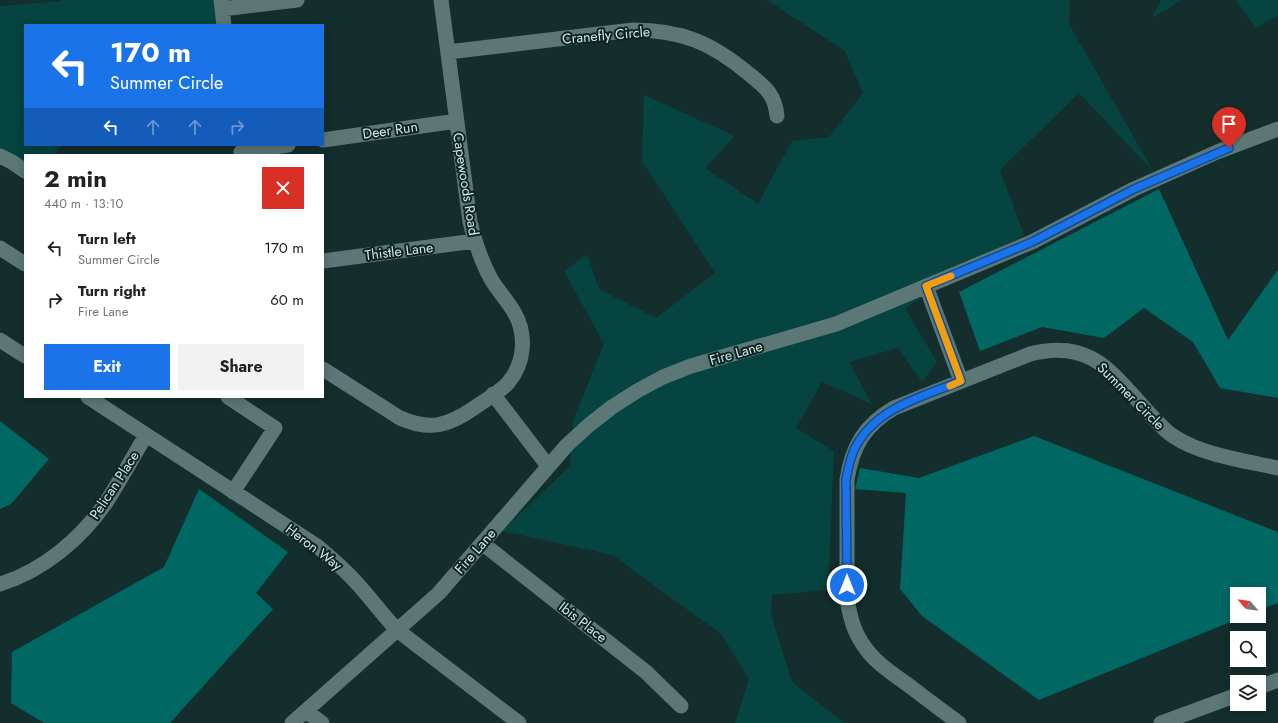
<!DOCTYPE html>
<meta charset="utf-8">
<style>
:root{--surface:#fff;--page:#f2f2f2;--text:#202124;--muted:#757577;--accent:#1a73e8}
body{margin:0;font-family:Jost,sans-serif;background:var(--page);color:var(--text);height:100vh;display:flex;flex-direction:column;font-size:15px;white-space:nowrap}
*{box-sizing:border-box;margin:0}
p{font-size:13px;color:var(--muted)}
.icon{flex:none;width:22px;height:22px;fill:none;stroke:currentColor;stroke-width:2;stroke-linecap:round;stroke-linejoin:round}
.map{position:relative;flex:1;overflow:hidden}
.details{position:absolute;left:24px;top:154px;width:300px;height:244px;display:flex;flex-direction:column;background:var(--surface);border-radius:0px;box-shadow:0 2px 10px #0003}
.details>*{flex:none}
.top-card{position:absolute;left:24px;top:24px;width:300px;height:122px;border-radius:0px;box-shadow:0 2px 10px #0003;background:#1a73e8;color:#fff;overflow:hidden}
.needle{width:26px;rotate:298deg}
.fabs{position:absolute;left:1230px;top:587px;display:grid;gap:8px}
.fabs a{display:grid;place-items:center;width:36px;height:36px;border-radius:0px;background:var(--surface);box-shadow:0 2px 10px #0003;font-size:20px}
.pin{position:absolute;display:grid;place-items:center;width:34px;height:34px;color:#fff;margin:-41px -17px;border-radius:50% 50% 50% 0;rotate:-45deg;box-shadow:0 0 4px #0007}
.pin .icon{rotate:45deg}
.me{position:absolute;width:44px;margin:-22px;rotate:0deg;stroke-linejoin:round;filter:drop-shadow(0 0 3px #0008)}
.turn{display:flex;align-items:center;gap:14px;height:84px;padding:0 20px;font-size:18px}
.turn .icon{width:52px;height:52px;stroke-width:2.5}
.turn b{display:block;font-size:28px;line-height:34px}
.lanes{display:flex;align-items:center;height:38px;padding:0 20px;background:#0003;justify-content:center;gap:20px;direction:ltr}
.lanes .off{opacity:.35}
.round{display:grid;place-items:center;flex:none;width:42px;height:42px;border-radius:0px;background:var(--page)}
.summary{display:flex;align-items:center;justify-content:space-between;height:68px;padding:0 20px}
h1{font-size:24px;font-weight:700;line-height:30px}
.button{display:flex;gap:8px;margin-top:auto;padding:8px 20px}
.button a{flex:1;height:46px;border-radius:0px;background:var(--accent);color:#fff;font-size:16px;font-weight:700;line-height:46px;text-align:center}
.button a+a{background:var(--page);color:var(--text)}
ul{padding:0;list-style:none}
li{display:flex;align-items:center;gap:12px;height:52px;padding:0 20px}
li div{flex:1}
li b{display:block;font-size:15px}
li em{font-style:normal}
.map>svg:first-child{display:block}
</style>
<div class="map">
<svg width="1278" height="723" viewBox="0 0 1278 723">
<rect width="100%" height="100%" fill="#132e2c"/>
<!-- green -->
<path fill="#054441" d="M62,0h161l3,25h-201v120h36l-6,10h-30v8l-25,-12v-145l61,-5z
M767,0h303l-1,24 84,147 -74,-78 -79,77 24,65 -119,73 32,54 -15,20 -24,-34 -49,14 23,42 -50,-22 -26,46 38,23 -6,139 -56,5 -1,19 21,68 52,41h-109l14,-44 -28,-45 -109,-79 -110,-24 68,-65 3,-45 31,-77 -40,-73 23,-17 12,35 57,29 59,-45 -73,-112 2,-66 91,41 -30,32 53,36 34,-63 37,-4 34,-44 -18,-42z
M1161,0h21l-30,18z
M1236,0h42v15l-22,13z"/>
<!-- forest -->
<path fill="#006762" d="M1159,189l69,151 49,-69 1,-1v128l-58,-10 -27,-46 -49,-34 -40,30 -62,-11 -62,24 -21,-59z
M0,421l49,38 -38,45 -11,5z
M1034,436l244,96v71l-19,7v-16h-22v22h8l-206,84 -117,-84 -22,-27 6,-96 -51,-4 5,-21 59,10z
M199,489l89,63 -32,41 17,16 -103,114h-126l-33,-20 1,-51 152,-85z"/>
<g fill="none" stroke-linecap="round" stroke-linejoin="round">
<!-- minor -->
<path stroke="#5c7876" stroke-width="15" d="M221,0l3,25
M222,9l75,-9
M448,52l185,-22c49,0 79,13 116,44 16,13 26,20 28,42
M323,140l134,-19
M241,152l47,-7
M0,156l12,6 13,9
M0,248l25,16
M323,261l152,-20
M926,286l35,95
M0,340l25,16
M323,369l77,49c30,13 48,8 74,-10 11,-8 25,-15 34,-25 17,-20 19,-49 6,-71 -7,-12 -16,-21 -23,-33 -10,-18 -16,-37 -21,-57l-29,-222
M493,394l55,72
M88,397l229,149c13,11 26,22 37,34 15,16 28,34 43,50l122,93
M228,397l47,31 -42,64
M482,543l164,129 35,34
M0,584c43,-13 82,-46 107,-83 14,-22 26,-44 39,-66
M1259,687l19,-7
M306,711l16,12
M292,723l147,-130 128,-148 22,-20 23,-18 25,-16 26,-14 28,-11 145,-42 196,-82 102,-53 83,-37 61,-23
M959,723c-18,-13 -35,-26 -52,-39 -17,-12 -34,-23 -45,-41 -9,-13 -12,-28 -15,-43v-120c5,-34 18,-55 47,-72l136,-54c61,-16 82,19 119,59 8,8 15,17 24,23 28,19 73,25 105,32
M1161,723l76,-28"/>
</g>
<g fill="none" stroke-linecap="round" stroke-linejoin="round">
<defs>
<path id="route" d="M847,585l-1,-105c2,-11 4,-21 8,-30 20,-42 68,-53 107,-69l-35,-95 106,-44 102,-53 95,-41"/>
</defs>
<!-- route casing -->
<use href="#route" stroke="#114b97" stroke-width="10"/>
<!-- route -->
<use href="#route" stroke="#1a73e8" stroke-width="7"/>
<!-- slow -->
<path stroke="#f59e0b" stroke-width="7" d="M950,386l11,-5 -35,-95 25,-10"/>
</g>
<g text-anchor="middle" stroke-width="4" stroke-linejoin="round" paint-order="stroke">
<!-- street labels -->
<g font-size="14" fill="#d7e7e5" stroke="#092422">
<text transform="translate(606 35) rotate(-5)" y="5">Cranefly Circle</text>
<text transform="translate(390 130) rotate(-8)" y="5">Deer Run</text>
<text transform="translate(466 184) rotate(81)" y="5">Capewoods Road</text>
<text transform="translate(399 251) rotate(-7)" y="5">Thistle Lane</text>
<text transform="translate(736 353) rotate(-16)" y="5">Fire Lane</text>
<text transform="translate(1131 396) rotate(45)" y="5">Summer Circle</text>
<text transform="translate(114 485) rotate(-57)" y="5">Pelican Place</text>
<text transform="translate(314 547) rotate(37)" y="5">Heron Way</text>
<text transform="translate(475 551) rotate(-49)" y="5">Fire Lane</text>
<text transform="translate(583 622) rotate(38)" y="5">Ibis Place</text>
</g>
</g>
</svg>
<div class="fabs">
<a><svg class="needle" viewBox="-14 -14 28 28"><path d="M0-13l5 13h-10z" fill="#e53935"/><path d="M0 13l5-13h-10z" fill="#757577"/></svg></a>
<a><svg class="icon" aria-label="search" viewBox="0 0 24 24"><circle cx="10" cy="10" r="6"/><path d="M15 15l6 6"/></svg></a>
<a><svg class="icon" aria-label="layers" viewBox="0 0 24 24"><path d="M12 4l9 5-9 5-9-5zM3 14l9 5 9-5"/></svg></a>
</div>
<div class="pin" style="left:1229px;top:148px;background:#d93025"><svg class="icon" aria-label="arrive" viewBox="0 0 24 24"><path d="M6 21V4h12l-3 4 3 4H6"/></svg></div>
<svg class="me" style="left:847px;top:585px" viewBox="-20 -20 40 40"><circle r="17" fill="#1a73e8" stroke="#fff" stroke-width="3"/><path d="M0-11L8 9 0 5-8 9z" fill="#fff"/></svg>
<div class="top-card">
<div class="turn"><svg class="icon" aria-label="left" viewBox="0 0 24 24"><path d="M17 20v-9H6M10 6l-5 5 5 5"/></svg><div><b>170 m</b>Summer Circle</div></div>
<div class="lanes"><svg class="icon" aria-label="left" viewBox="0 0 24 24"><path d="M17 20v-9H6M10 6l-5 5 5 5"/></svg><svg class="icon off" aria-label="ahead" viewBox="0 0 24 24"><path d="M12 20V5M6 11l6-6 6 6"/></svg><svg class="icon off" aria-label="ahead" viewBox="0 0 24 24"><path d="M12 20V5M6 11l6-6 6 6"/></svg><svg class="icon off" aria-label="right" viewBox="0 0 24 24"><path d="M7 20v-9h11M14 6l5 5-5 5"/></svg></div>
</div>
<section class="details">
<div class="summary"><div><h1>2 min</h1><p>440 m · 13:10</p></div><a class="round" style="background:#d93025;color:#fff"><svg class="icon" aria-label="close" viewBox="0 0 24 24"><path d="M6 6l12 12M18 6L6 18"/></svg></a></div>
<ul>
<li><svg class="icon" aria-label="left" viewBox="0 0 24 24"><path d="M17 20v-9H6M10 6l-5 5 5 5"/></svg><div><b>Turn left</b><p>Summer Circle</p></div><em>170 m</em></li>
<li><svg class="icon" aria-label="right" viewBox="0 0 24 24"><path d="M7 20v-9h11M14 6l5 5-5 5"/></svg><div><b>Turn right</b><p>Fire Lane</p></div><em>60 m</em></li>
</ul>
<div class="button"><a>Exit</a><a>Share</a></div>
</section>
</div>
